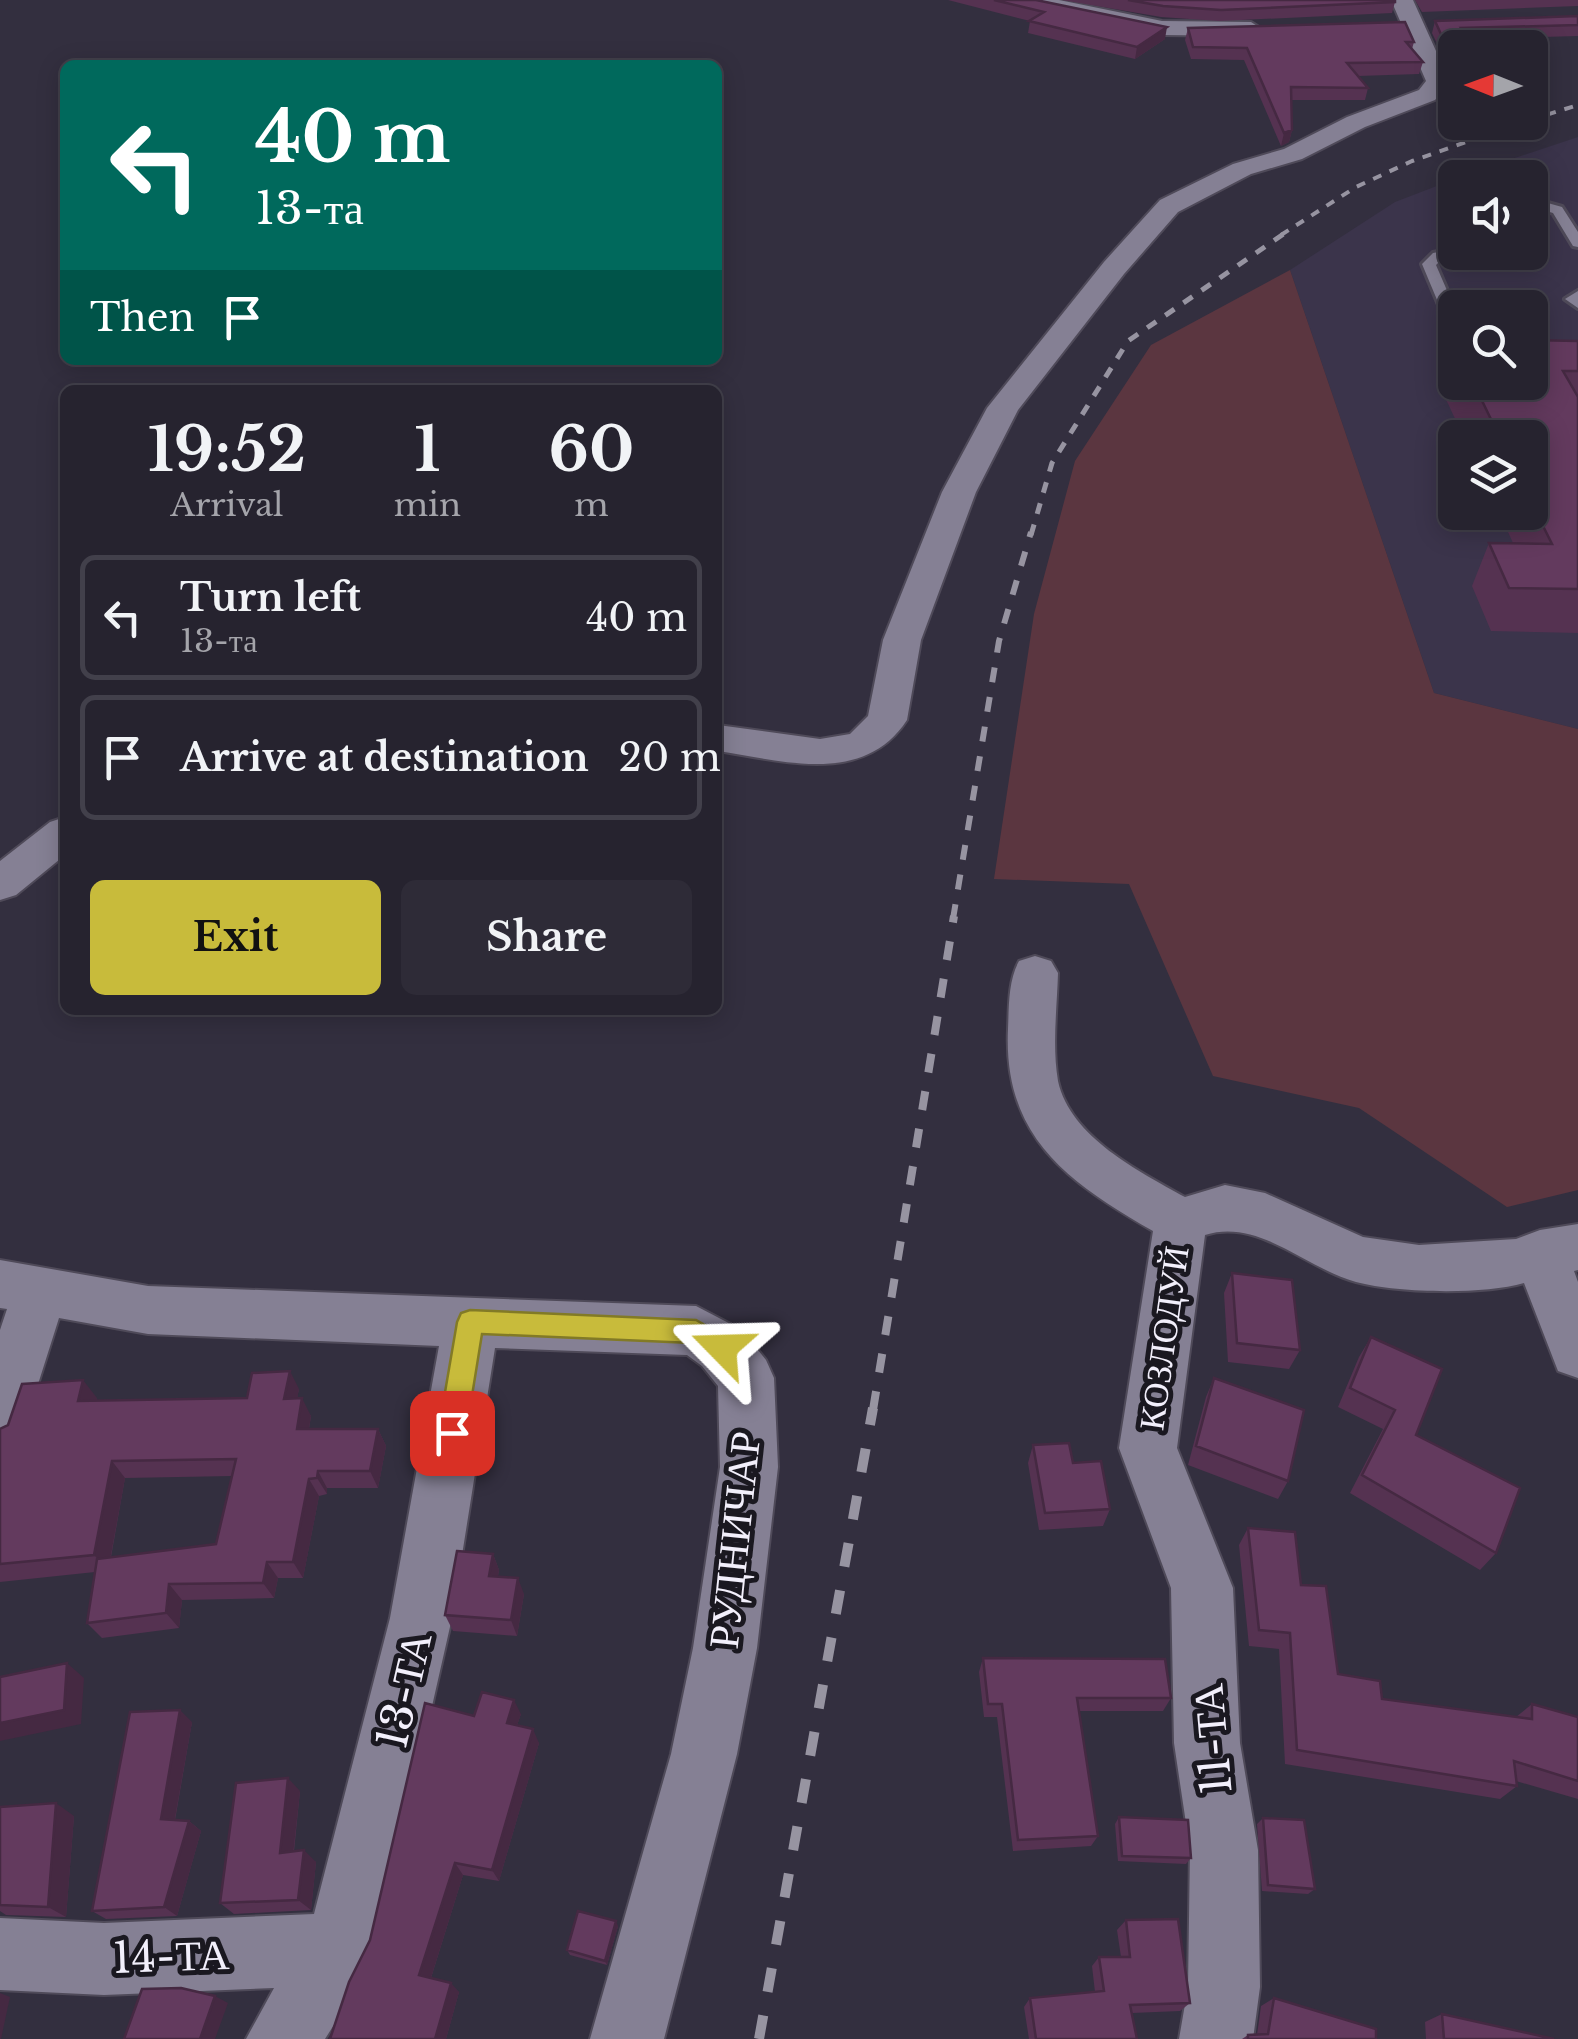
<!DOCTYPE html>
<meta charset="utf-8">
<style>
:root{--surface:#26232f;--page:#2e2b37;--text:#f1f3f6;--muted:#a4a4aa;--line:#42404b;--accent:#c8bb3b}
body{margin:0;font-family:"Libre Baskerville",serif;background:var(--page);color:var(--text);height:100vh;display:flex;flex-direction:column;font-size:38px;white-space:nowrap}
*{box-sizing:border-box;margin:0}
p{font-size:32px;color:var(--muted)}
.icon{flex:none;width:55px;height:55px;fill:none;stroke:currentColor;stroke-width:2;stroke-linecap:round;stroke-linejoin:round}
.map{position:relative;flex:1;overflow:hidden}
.drawer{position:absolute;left:60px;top:385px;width:662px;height:630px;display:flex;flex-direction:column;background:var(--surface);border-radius:15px;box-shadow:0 5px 25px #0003,0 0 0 2px var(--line)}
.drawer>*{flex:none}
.guide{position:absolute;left:60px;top:60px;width:662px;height:305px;border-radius:15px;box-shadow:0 5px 25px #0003,0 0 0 2px var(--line);background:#00695c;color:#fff;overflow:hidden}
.needle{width:65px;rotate:271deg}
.tools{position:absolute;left:1438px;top:30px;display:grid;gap:20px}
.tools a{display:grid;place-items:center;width:110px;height:110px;border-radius:15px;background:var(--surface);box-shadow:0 5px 25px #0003,0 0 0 2px var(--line);font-size:50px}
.pin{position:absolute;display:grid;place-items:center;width:85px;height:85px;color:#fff;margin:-42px;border-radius:20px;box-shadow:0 5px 15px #0006}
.me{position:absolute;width:110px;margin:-55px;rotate:292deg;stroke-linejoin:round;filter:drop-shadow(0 0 8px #0008)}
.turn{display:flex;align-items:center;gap:35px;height:210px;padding:0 30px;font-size:45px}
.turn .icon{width:130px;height:130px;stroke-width:2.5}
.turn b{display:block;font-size:70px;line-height:85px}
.then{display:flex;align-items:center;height:95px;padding:0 30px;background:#0003;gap:20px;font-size:38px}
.eta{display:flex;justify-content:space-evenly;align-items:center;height:170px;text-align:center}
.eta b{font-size:60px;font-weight:700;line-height:70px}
.cta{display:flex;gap:20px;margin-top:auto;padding:20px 30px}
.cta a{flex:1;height:115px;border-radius:15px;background:var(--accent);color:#111;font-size:40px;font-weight:700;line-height:115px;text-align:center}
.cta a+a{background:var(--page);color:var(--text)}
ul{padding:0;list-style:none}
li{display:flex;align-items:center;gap:30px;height:125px;margin:0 20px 15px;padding:0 10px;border:5px solid var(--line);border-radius:15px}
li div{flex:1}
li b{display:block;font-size:38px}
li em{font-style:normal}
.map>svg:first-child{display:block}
</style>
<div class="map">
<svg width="1578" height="2039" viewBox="0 0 1578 2039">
<rect width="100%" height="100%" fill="#332f3f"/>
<!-- built -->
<path fill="#3b344b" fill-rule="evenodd" d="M1578,137v592l-144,-36 -144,-423 105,-68 60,-23v73h75v-74l-72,-1zM1455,308h75v74h-75zM1455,438h75v74h-75z"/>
<!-- green -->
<path fill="#5b3640" d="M1290,270l144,423 144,36v461l-71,17 -148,-99 -146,-32 -84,-192 -135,-5 40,-265 41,-153 76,-116z"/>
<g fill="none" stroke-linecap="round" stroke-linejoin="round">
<defs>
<path id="service" d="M1530,198l32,9 16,25v15l-5,-1 -20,-33 -23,-7z
M1455,249v3h14l-27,7 -6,6 19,44v21l-7,-4 -26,-62 11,-11z
M1578,291v17l-13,-9z"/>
<path id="minor" d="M1017,0h42l103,21 89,1 11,7 -11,7 -89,-1 -134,-29z
M1391,0h22l37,82 -15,18 -70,27 -63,32 -51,15 -73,38 -54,62 -106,136 -42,82 -55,148 -14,80c-43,66 -124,41 -189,31v-26l102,14 30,-5 18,-18 15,-76 59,-148 45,-84 117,-146 56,-62 73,-36 51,-15 63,-32 72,-27 7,-9z
M65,817v38l-49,40 -16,5v-39l50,-39z
M1035,956l16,5 7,12c-1,35 -6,73 0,108 12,56 82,91 127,116l40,-12 40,8 98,44 56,8 97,-6 24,-9 38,-6v46l-4,1 4,11v96l-20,-7 -34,-88c-42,12 -126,10 -168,-1 -51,-14 -97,-64 -151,-47l-28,213 56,140 7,155 18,107 2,137 -7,52h-74l9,-52 2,-137 -16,-107 -3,-155 -52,-140 34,-217c-85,-49 -150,-94 -145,-202 1,-22 0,-48 11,-68z
M0,1260l148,26 548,20 46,24 24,30 8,18 4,89 -21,181 -20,106 -73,285h-74l81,-285 22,-106 27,-181 -2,-81 -16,-20 -15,-11 -192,-7 -43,270 -75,331 -11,25 -41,65h-79l28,-51 -170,7 -104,-5v-72l104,5 210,-9 76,-296 49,-272 -291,-12 -89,-16 -39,123 -20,8v-119l7,-21 -7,-1z"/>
</defs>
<!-- service casing -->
<use href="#service" stroke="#4f4a59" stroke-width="6"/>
<!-- minor casing -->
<use href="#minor" stroke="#4f4a59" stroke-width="4"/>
<!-- service -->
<use href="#service" fill="#858094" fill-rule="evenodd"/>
<!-- minor -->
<use href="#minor" fill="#858094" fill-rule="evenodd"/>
<!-- rail-far4 -->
<path stroke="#9794a1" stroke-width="4" stroke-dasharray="9 9" stroke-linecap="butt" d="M1530,120l48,-15
M1281,235l75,-48 56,-26 111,-39"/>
<!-- rail-far3 -->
<path stroke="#9794a1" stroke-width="5" stroke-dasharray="11 11" stroke-linecap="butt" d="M1031,535l21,-72 76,-122 157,-108"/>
<!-- rail-far2 -->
<path stroke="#9794a1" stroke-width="6" stroke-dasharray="15 15" stroke-linecap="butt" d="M953,919l46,-278 32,-109"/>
<!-- rail-far1 -->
<path stroke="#9794a1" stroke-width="8" stroke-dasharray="19 19" stroke-linecap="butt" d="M873,1410l81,-494"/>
<!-- rail -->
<path stroke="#9794a1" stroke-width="10" stroke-dasharray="24 24" stroke-linecap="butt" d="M759,2039l114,-631"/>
</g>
<!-- wall -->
<path fill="#553251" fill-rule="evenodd" d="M948,0h88l129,39 -30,20 -107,-26 2,-12z
M1062,0h333v2l-3,11 -173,8 -58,-4z
M1415,0h163v6l-156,6z
M1578,16v20l-110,3 3,4 -2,5h-14v6h-13l-10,-21 3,-12z
M1188,28l226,14 -2,7 11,13 -4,12 -61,2 10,12 -3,12h-74l1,30 -3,12 -8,4 -37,-86 -53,-1 -6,-19z
M1451,339h4v43h75l48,-40v291l-87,-2 -19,-45 17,-43h24l-14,-31h31v-74h-66l-27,-58z
M1232,1273l68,77 -11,19 -61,-7 -4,-69z
M1371,1337l45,98 80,118 -16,17 -130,-77 33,-64 -45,-22 21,-50z
M1214,1378l74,103 -10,18 -90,-34 18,-68z
M299,1389l-2,9 14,18 -2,13h69l8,17 -8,42h-51v6l-8,2 -16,82h-25l-4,20 -92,2 -3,28 -77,10 -15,-15 8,-51 -95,10v-153l97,-31 -1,3 151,-3zM232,1476l-16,68 -105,13 14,-79z
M1033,1445l40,18 37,46 -7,17 -64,4 -11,-67z
M1248,1528l53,57 37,89 44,25 134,18 16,-13 46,13v82l-62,-18 1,5 -17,13 -215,-35 -6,-115 -30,-3 -10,-101z
M493,1554l6,16 -1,6 26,18 -7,42 -64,-5 -8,-16z
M983,1658l188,40 -8,13h-84l19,125 -7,10 -78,5 -16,-134h-13l-5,-45z
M521,1714l-4,11 22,18 -40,138 -36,-6 -32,103 28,14 -13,47 -76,-99 104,-224z
M192,1722l-17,98 14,1 12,10 -24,85 -71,3 -14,-8z
M300,1791l-6,60 22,11 -5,48 -77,4 -14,-11z
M0,1807l74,9 -8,101 -60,-2 -6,-4z
M1119,1817l72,41 -5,6 -68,-3 -3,-37z
M1263,1818l52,71 -7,5 -46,-3 -5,-67z
M1126,1920l64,83 -10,8 -48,2 5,26h-108l-5,-32 6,-9 65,-6 -3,-26 7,-9h22l-4,-27z
M618,1926l-11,39 -37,-10 -3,-5z
M1274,1998l102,41h-134l6,-4h9l4,-29z
M1442,2014l112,25h-128l-1,-17z"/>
<!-- shaded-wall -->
<path fill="#452942" d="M1167,27l-2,12 -30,20 2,-12z
M1292,130l-3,12 -8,4 3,-13z
M290,1371l9,18 -5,27 -10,-17z
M83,1380l14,18 -5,21 -14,-18z
M302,1398l9,18 -5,30 -9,-17z
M378,1429l8,17 -8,42 -8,-17z
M112,1461l13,17 -17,93 -14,-16z
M318,1471l9,17v6l-10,-16z
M309,1479l10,17 -16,82 -10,-16z
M493,1554l6,16 -4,22 -6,-16z
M267,1562l11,16 -4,20 -11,-15z
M518,1578l6,16 -7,42 -6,-16z
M169,1584l13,16 -3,28 -13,-15z
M67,1663l17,15 -3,46 -81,17v-18z
M514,1700l7,14 -8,23 -6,-14z
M180,1710l12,12 -19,107 -12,-10z
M533,1729l6,14 -40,138 -7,-11z
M288,1778l12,13 -8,73 -12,-11z
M56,1803l18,13 -8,101 -18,-10z
M189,1821l12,10 -24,85 -13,-9z
M304,1850l12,12 -5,48 -13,-10z
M455,1863l8,12 -34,109 -10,-9z
M616,1921l2,5 -11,39 -2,-4z
M451,1983l8,9 -13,47h-11z
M0,1993l10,4 -9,42h-1z
M215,1996l13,7 -13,36h-15z"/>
<!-- building -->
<path fill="#633a5e" stroke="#452942" stroke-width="2.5" d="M994,0h42l131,27 -30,20 -108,-26 15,-9z
M1128,0h267v2l-174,8 -58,-4z
M1578,16v9l-117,3 10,15h-26l-10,-22z
M1405,22l9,20h-8l17,20 -76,1 21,25 -77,-1 1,43 -8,3 -37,-85 -54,-1 -5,-19z
M1530,340l47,1 1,1v29h-15l15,26v192l-69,-1 -20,-45 63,1 -22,-44v-62h-30l-27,-56h57z
M1232,1273l60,7 8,70 -63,-7z
M1371,1337l71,32 -26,66 104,53 -24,65 -134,-78 33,-65 -45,-22z
M290,1371l-6,28 18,-1 -5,31h81l-8,42h-52l-1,7 -8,1 -16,83h-26l-4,21 -94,1 -3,29 -79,10 10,-64 119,-15 20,-85 -124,2 -18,94 -94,9v-135l8,-4 14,-41 61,-4 -5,21 169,-3 5,-25z
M1214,1378l90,32 -16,71 -92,-35z
M1069,1443l4,20 28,-2 9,48 -65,4 -12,-68z
M1248,1528l47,4 6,53 25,1 12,88 42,7 2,18 150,20v-15l46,13v64l-64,-20 3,25 -220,-36 -7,-117 -31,-3z
M457,1551l36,3 -4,22 29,2 -7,42 -66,-5z
M983,1658l182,1 6,39h-94l21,138 -80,4 -16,-136h-14z
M67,1663l-3,47 -64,13v-46z
M482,1692l32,8 -7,23 26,6 -41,141 -37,-7 -36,112 32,8 -16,56h-105l19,-57 21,-42 55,-237 49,13z
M180,1710l-19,109 28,2 -25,86 -72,4 38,-199z
M288,1778l-8,75 24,-3 -6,50 -78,3 16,-120z
M56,1803l-8,104 -48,-2v-98z
M1119,1817l69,3 3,38 -69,-2z
M1263,1818l41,2 11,69 -47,-4z
M578,1911l38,10 -11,40 -38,-11z
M1178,1919l12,84 -60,2 7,34h-101l-6,-41 74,-7 -5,-34h31l-4,-37z
M181,1988l34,8 -15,43h-76l18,-50z
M1274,1998l102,31v10h-128v-4l20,-1z
M1442,2014l112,25h-110z"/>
<!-- route -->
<path fill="#c8bb3b" stroke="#827a26" stroke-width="2.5" d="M470,1310l226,10 35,20 4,8 -4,9 -9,4 -30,-18 -210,-9 -16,99 -4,9 -10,4 -10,-4 -4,-9 19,-111 4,-9z"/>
<g text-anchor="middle" stroke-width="10" stroke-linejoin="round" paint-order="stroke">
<!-- street labels -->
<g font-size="35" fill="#f2effb" stroke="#1a1820">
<text transform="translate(1164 1338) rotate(-82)" y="12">КОЗЛОДУЙ</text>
</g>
<!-- near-street labels -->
<g font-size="42" fill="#f2effb" stroke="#1a1820">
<text transform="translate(734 1540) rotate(-84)" y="15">РУДНИЧАР</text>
<text transform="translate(404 1690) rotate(-77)" y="15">13-ТА</text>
<text transform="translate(1212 1739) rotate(-95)" y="15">11-ТА</text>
<text transform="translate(171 1956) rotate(-2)" y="15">14-ТА</text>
</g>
</g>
</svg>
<div class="tools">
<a><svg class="needle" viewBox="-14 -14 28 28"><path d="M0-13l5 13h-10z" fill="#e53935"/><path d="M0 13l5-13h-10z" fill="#a4a4aa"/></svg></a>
<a><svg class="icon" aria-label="sound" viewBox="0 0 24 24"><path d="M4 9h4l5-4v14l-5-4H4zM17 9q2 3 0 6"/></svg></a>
<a><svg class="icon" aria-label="search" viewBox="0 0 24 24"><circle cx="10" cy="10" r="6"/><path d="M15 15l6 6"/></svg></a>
<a><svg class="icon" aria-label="layers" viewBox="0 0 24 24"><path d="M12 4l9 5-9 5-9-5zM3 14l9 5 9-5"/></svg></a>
</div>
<div class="pin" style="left:452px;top:1433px;background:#d93025"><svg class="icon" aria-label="arrive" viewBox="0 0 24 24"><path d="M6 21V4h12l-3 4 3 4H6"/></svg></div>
<svg class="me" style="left:722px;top:1348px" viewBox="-20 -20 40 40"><path d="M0-17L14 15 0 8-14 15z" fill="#c8bb3b" stroke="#fff" stroke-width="4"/></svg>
<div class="guide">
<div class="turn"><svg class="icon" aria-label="left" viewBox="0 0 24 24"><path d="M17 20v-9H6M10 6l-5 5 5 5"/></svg><div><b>40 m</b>13-та</div></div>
<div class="then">Then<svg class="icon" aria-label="arrive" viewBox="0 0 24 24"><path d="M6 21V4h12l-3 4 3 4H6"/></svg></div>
</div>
<section class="drawer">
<div class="eta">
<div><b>19:52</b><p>Arrival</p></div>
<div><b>1</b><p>min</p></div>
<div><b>60</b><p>m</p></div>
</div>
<ul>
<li><svg class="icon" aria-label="left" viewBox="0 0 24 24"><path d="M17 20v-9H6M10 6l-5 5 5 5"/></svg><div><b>Turn left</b><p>13-та</p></div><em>40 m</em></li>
<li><svg class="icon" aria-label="arrive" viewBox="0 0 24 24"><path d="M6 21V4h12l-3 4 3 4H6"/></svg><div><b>Arrive at destination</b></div><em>20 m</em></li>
</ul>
<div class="cta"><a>Exit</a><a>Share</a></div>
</section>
</div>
